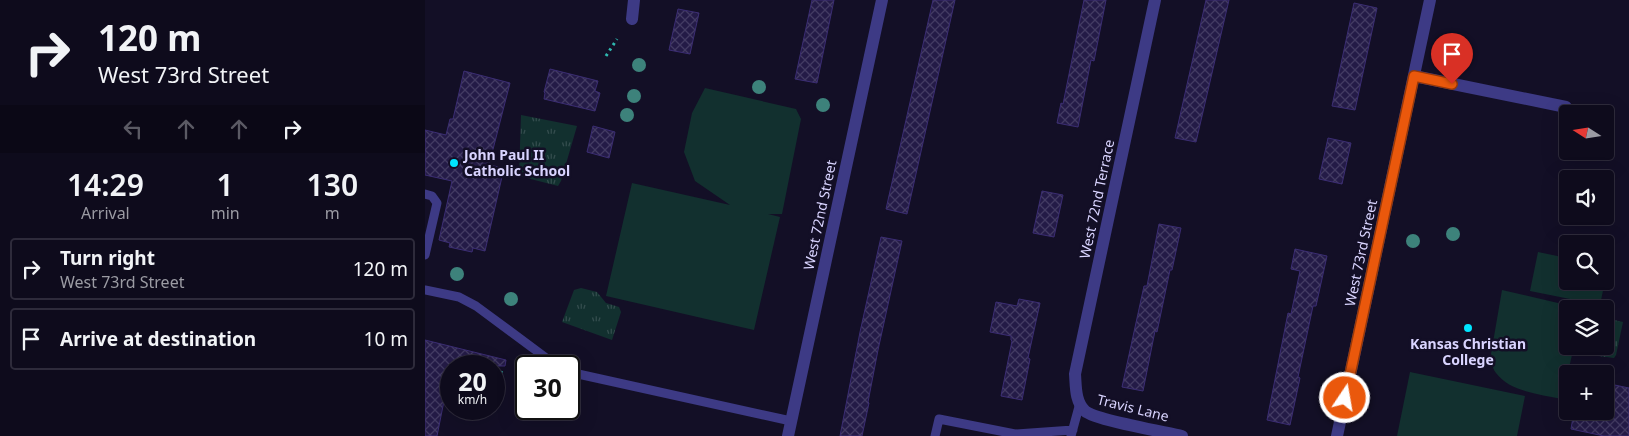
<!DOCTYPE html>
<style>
:root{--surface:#0e0b1c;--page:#171425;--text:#f1f3f6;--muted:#9b9ba3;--line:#2e2b3b}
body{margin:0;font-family:"Noto Sans",sans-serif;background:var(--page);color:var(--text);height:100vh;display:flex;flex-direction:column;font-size:19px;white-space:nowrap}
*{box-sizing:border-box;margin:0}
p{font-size:16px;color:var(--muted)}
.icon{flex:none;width:28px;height:28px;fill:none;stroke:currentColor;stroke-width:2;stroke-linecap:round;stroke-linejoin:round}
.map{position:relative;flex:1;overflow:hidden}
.drawer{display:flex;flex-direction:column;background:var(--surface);width:425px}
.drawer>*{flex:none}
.banner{background:#0e0b1c;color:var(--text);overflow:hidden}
.needle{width:32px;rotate:282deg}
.controls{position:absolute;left:1134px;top:105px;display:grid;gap:10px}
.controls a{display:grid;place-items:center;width:55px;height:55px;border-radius:5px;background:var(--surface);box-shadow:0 5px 20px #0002,0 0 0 1px var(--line);font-size:25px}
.speed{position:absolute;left:15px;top:355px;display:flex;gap:10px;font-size:25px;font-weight:700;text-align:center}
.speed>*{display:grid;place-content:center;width:65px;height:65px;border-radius:50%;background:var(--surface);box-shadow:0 5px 20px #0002,0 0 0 1px var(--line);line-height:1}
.speed small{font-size:12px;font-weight:400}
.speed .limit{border:2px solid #111;border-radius:8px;background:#fff;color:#111}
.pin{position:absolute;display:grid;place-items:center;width:42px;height:42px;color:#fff;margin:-51px -21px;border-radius:50% 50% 50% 0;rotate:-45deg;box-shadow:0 0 5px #0007}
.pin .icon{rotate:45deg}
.me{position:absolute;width:55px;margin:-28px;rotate:12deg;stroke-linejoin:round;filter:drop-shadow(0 0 4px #0008)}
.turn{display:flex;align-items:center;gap:18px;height:105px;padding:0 15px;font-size:22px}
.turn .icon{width:65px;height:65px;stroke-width:2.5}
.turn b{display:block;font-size:35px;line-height:42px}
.lanes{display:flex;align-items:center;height:48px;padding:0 15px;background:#0003;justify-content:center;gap:25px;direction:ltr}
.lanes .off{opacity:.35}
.eta{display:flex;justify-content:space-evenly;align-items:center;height:85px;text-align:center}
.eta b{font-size:30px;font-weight:600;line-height:35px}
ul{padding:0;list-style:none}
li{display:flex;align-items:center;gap:15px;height:62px;margin:0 10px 8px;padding:0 5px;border:2px solid var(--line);border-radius:5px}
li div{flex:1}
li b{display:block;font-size:19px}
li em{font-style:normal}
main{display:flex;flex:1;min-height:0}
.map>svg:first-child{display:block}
</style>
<main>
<section class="drawer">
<div class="banner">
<div class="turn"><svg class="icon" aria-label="right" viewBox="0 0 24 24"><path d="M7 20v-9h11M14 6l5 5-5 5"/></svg><div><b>120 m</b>West 73rd Street</div></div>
<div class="lanes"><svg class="icon off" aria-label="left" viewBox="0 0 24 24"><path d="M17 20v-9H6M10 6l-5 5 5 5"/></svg><svg class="icon off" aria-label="ahead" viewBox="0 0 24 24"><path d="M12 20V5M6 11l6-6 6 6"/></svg><svg class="icon off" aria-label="ahead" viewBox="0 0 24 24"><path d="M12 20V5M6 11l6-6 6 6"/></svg><svg class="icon" aria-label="right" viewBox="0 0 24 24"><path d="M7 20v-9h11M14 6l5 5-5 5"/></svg></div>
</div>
<div class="eta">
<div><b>14:29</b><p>Arrival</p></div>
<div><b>1</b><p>min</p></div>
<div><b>130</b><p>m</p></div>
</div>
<ul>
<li><svg class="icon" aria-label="right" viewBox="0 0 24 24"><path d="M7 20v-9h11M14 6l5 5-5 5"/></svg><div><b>Turn right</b><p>West 73rd Street</p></div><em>120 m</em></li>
<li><svg class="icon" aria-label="arrive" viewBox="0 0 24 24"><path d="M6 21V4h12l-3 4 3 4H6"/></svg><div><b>Arrive at destination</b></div><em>10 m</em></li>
</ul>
</section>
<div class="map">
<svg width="1204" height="436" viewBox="0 0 1204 436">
<defs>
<pattern id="park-tufts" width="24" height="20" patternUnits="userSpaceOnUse" patternTransform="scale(1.25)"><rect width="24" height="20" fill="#12302f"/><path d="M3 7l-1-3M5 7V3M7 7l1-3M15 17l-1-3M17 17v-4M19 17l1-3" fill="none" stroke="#344d4e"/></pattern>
<pattern id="building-cross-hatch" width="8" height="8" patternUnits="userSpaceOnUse" patternTransform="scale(1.25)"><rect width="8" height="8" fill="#241b47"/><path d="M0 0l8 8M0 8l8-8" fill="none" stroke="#433b63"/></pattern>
</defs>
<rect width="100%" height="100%" fill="#130f26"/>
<!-- park -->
<path fill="url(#park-tufts)" d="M96,115l56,11 -16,55 -3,5 -39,-10z
M156,288l16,4 9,11 13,4 2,5 -9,28 -50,-18 12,-32z
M1180,318l18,4 -7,33 -2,3 -31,-4 2,-8h20z"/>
<!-- pitch -->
<path fill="#12302f" d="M280,88l91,21 5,10 -19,95h-14l12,3 -26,113 -148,-34 26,-113 98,22 -35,-24 -11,-29 8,-39z
M1113,252l29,6v23h38l-5,24 -70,-14z
M1077,290l73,17 1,2h-9v37h7l-12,53c-22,-5 -52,-7 -66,-26 -4,-5 -5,-13 -5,-19z
M985,372l115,24 -8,40h-120z"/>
<!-- building -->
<path fill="url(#building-cross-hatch)" stroke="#3b2d73" d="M387,0h22l-17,83 -22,-4z
M508,0h22l-48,214 -21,-5z
M659,0h22l-12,61 -3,-1 -13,67 -21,-4 4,-20 2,1z
M781,0h23l-33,142 -21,-4z
M929,3l23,5 -22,102 -23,-4z
M253,9l21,4 -9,41 -21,-4z
M125,69l48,12 -3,10 5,2 -5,18 -51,-12 1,-6 -1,-1z
M39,71l46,12 -21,82 15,3 -19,83 -12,-3 -1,4 -23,-5 1,-4 -11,-3 13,-59 -27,-6v-45l21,5 4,-16h3z
M168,126l22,6 -6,26 -22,-6z
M903,138l23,5 -9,41 -23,-5z
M617,191l21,4 -9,42 -21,-4z
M734,224l22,4 -9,42h-2l-13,62 -2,-1 -12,60 -21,-4 22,-101h3z
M456,237l21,4 -24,109 -10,52 1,1 -7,33h-22l20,-104z
M870,249l32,7 -11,50h-3l-15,71 2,1 -10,47 -23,-5 21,-107 3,1 9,-43 -9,-2z
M594,299l21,4 -12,55 2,1 -8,41 -21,-4 11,-55 -1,-1v-4l-21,-4 6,-30 21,4z
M0,340l81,20 -1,6h-54l-14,70h-12z
M1180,383l24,5v48h-25l-33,-7 3,-18h31z"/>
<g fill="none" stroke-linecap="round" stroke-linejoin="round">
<!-- path -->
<path stroke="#2fb8b0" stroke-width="3" stroke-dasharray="2.5 4" stroke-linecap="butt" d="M181,56l11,-17
M75,372l4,1"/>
<!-- lane -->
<path stroke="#3d3a85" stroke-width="9" d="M0,194l7,2 5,7 -12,52
M0,290l34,7 17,9 81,60
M144,372l222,49
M510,436l4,-17 76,15 58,-4
M646,436l9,-33"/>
<!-- street -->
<path stroke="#3d3a85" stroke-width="12" d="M730,0l-80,374c1,13 0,27 10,37 10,9 80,21 97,25
M207,19l2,-19
M989,76l152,31
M363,436l94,-436
M912,436l93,-436"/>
</g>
<!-- trees -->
<g fill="#3d827b">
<circle cx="214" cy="65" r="7"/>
<circle cx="334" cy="87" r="7"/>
<circle cx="209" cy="96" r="7"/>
<circle cx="398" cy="105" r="7"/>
<circle cx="202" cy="115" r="7"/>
<circle cx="1028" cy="234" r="7"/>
<circle cx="988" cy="241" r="7"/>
<circle cx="32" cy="274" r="7"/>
<circle cx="86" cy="299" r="7"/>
</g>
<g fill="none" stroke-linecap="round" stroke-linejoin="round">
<defs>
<path id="route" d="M920,398l69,-322 38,8"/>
</defs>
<!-- route casing -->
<use href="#route" stroke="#983908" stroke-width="12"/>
<!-- route -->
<use href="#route" stroke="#ea580c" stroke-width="9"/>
</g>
<!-- markers -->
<g fill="#00e5ff" stroke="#130f26" stroke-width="2">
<circle cx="29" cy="163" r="5"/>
<circle cx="1043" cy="328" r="5"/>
</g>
<g text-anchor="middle" stroke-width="5" stroke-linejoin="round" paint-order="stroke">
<!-- poi labels -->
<g font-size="14" font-weight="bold" fill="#d9d4ff" stroke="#130f26" text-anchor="start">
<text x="39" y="160">John Paul II<tspan x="39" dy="16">Catholic School</tspan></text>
<text x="1043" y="349" text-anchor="middle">Kansas Christian<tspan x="1043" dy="16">College</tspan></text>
</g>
<!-- street labels -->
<g font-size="14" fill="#d9d4ff" stroke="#130f26">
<text transform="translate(672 199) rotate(-78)" y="5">West 72nd Terrace</text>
<text transform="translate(395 215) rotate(-78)" y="5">West 72nd Street</text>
<text transform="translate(936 253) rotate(-78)" y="5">West 73rd Street</text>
<text transform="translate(708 408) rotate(14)" y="5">Travis Lane</text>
</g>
</g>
</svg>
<div class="controls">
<a><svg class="needle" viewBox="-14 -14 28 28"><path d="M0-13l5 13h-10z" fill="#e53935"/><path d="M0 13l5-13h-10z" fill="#9b9ba3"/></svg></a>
<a><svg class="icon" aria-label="sound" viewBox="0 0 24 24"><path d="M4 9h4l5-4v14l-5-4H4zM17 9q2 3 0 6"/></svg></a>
<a><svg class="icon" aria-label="search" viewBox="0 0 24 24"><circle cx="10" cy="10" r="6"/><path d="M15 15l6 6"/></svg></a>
<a><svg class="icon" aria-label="layers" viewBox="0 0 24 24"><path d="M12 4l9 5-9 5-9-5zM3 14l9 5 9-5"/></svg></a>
<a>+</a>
</div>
<div class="speed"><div>20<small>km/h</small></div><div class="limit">30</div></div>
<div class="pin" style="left:1027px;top:84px;background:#d93025"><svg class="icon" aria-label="arrive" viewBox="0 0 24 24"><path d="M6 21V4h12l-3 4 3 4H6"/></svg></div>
<svg class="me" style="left:920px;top:398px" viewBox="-20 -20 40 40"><circle r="17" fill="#ea580c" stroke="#fff" stroke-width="3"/><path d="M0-11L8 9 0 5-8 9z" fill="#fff"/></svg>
</div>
</main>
